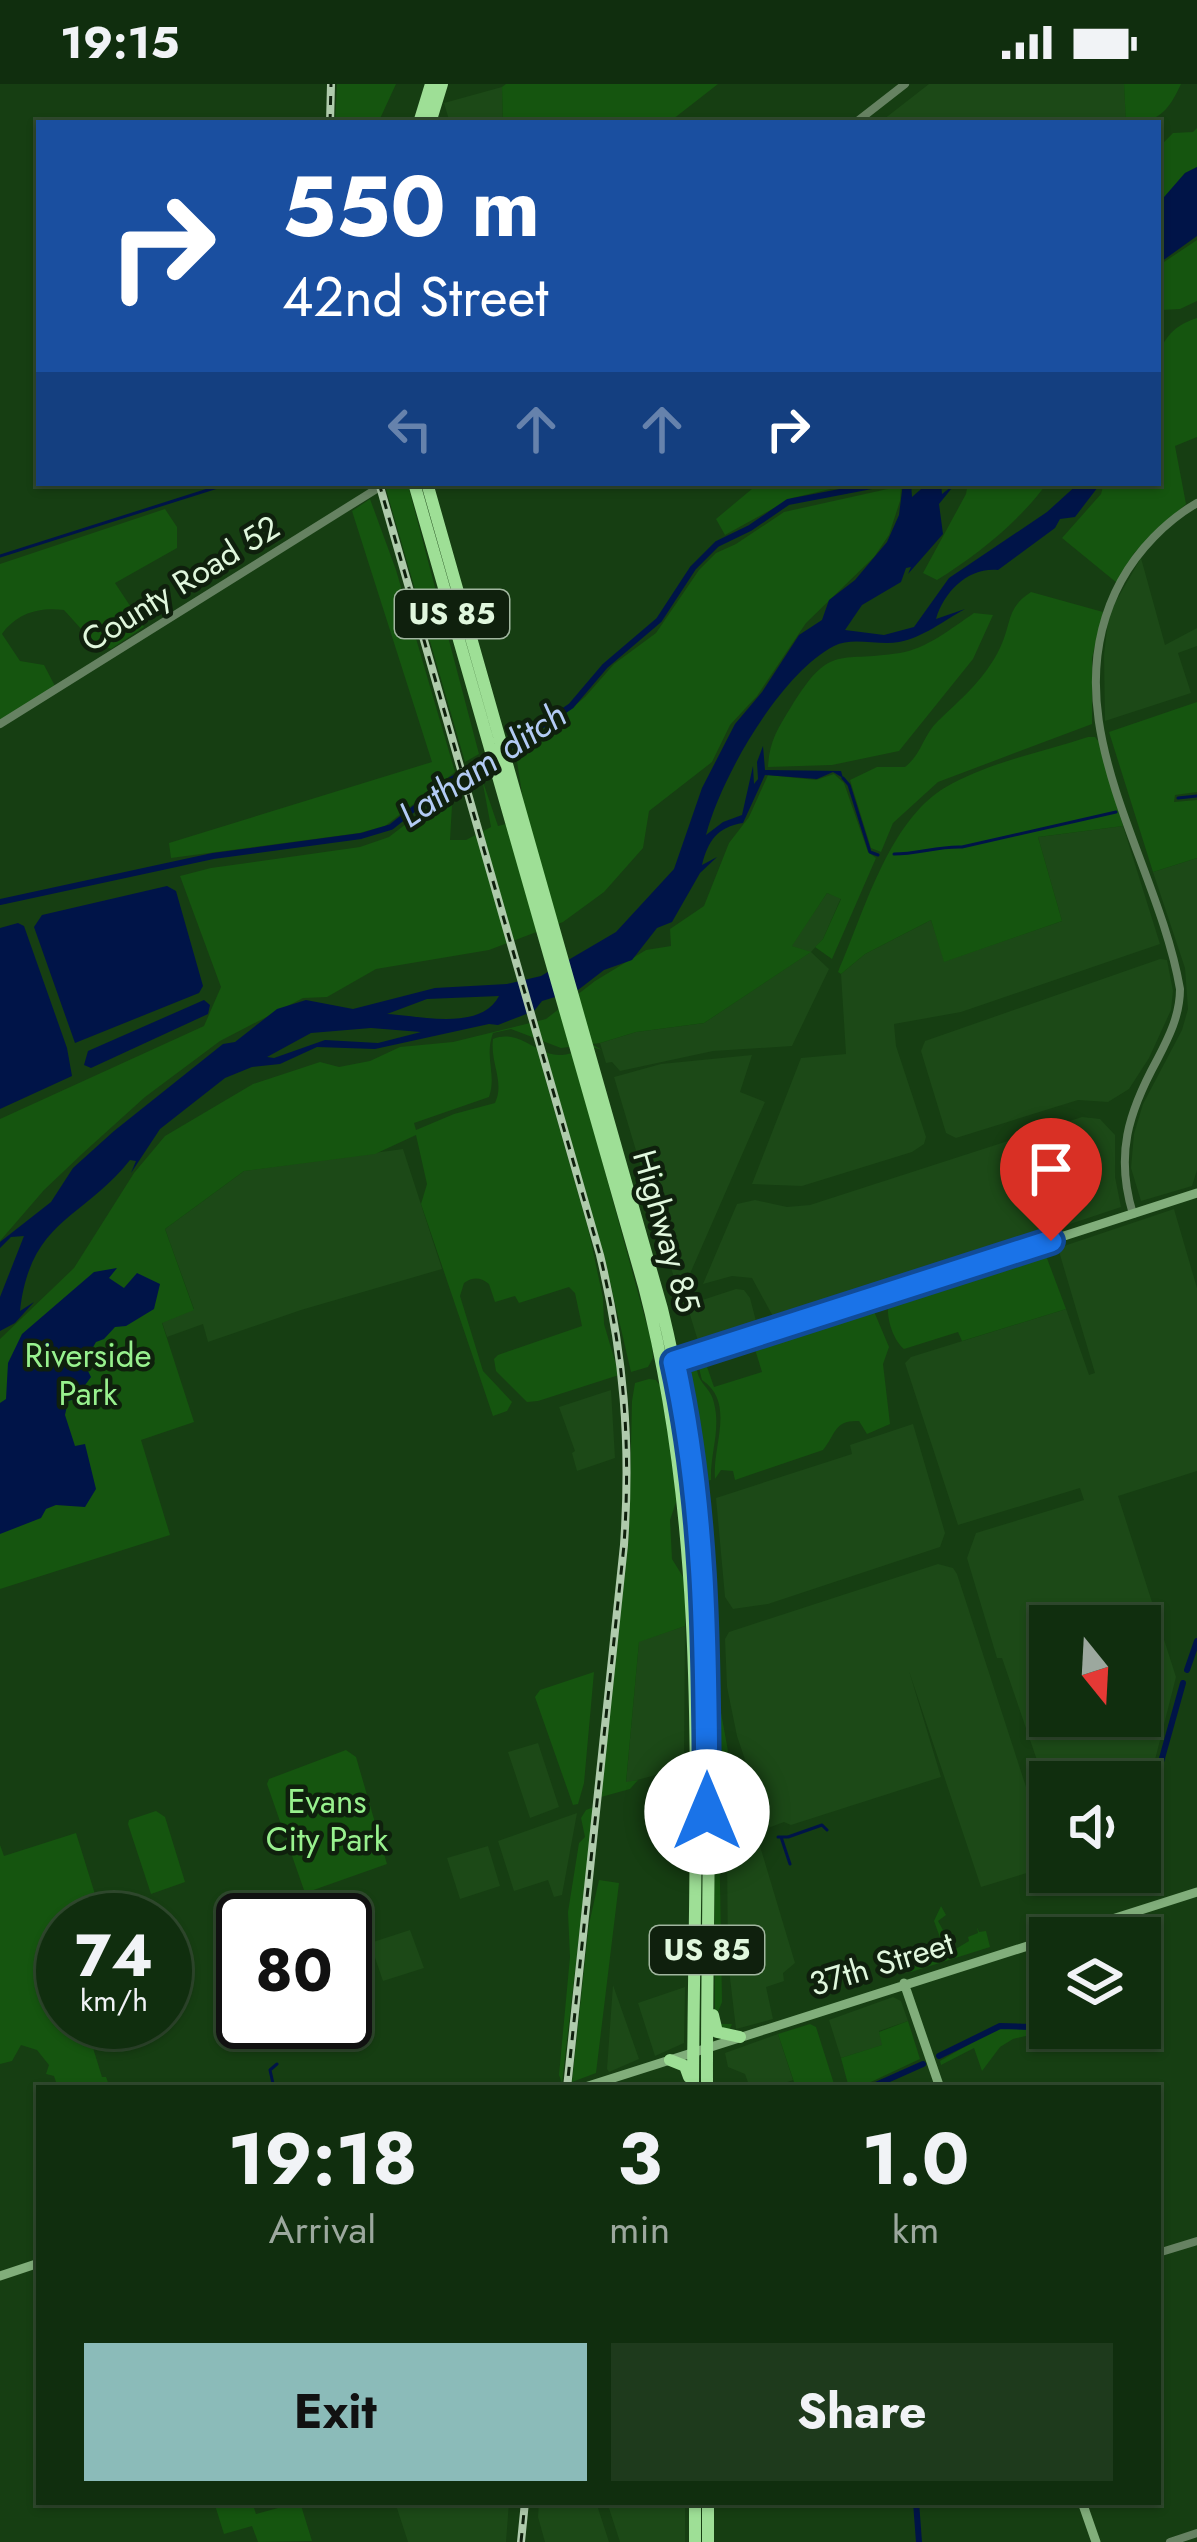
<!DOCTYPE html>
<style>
:root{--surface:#102e0e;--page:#1e3a1c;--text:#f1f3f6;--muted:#9ca89e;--line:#304a2e;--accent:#8bbbb9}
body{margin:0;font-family:Jost,sans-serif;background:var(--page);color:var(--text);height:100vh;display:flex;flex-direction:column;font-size:45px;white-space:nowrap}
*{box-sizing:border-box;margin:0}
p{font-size:39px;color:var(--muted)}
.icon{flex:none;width:66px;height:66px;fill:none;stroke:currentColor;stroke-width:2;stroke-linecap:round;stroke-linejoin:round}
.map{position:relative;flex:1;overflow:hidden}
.panel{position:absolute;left:36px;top:2001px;width:1125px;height:420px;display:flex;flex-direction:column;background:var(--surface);border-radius:0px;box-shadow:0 3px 9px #0004,0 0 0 3px var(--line)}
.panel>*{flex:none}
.top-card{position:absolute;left:36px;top:36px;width:1125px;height:366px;border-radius:0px;box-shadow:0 3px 9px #0004,0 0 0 3px var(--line);background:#1a4fa0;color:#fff;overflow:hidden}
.needle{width:78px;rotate:162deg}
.tools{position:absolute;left:1029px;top:1521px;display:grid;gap:24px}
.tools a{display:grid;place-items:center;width:132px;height:132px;border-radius:0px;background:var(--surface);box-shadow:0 3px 9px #0004,0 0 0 3px var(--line);font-size:60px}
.speed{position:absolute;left:36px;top:1809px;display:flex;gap:24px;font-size:60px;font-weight:700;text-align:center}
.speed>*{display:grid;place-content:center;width:156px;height:156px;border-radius:50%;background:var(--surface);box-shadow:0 3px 9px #0004,0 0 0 3px var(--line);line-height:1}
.speed small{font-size:30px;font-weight:400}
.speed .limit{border:6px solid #111;border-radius:18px;background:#fff;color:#111}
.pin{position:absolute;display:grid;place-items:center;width:102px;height:102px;color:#fff;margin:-123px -51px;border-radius:50% 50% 50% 0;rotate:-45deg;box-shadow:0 0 12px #0007}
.pin .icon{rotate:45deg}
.me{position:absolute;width:132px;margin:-66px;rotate:0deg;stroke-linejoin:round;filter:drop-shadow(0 0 9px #0008)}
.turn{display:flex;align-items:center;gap:42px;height:252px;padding:0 48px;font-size:54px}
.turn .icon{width:156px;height:156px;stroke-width:2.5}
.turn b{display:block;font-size:84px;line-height:102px}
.lanes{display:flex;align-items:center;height:114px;padding:0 48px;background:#0003;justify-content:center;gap:60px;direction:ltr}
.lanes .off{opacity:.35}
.eta{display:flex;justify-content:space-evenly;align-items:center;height:204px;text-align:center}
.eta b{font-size:72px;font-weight:700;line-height:84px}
.primary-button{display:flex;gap:24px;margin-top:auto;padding:24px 48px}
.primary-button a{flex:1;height:138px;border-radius:0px;background:var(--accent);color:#111;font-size:48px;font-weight:700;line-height:138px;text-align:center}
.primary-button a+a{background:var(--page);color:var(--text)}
.status{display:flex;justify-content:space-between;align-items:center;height:84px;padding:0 60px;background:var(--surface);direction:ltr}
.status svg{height:33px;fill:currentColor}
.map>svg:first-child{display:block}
</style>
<div class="status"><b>19:15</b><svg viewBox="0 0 49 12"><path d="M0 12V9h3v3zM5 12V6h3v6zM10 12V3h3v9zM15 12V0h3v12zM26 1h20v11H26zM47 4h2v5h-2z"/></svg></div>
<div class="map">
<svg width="1197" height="2458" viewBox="0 0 1197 2458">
<rect width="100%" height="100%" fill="#163e12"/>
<!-- built -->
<path fill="#1c4917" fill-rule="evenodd" d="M929,0h195l2,34 -2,5h-245z
M502,3l1,36h-53l-6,-20z
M1141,474l24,87 32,-17v18l-19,7 13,40 -86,28 -1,-66 5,-42z
M1123,742l37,118 -199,68 -67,12 2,22 30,91 -2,7 -12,8 -110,34 -50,-2 49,-126 45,-4 -5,-80 24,-20 66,-34 14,41 117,-40 -24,-84z
M1197,774v312l-5,16 -51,15 -10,-33 3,-34 9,-30 39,-74 6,-21 -3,-41 -32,-96z
M827,809l14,5 -18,41 -12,13 18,17 -37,77 -79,5 -93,20 -8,-9 -6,1 -6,-20 36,-11 68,-9 105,-70 -18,-7z
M1160,875l7,1 6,31 -2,19 -22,48 -20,31 -21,13 -30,-2 -122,38 -10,-5 -25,-82 4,-10z
M752,971l-12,37 25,10 -83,190 -4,-1 -64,-214 47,-13z
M1082,1033l18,2 15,16v42l6,30 -345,115 -24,-44 -20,-2 -29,8 34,-80 18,-4 32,7 23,-2z
M403,1065l39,120 -141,41 -93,32 -5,-18 -36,13 -5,-15 32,-13 -29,-80 79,-58z
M1174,1125l23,79v183l-79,25 58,181 -36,142v-37h-90v39l-14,-43 5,-6 -39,-114h-5l-30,-100 9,-25 108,-33 -4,-12 -122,37 -53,-162 6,-6 155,-48 23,66 6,-2 -37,-125zM1050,1542h90v90h-90z
M736,1205l8,1 6,8 7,27 -52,19 -7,-3 -11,-36z
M611,1306l4,68 -38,13 -5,-18 3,-2 -16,-44z
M913,1340l32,109 -5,14 -172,57 -35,5 -8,-12 -9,-99 136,-44 -2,-9z
M938,1480l15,4 4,6 93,287v5l-69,21 -72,-216 32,106 -150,48 -7,-3 -16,6 -31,-92 -10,-49 -2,-48 4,-7z
M685,1542l-1,133 -6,10 -52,14 13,-142z
M538,1659l21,64 -29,11 -22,-66z
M744,1727l7,5 44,147 -12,10 1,8 -18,6 7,32 -37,10 -8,-68 -1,-107 2,-36z
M577,1729l-15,82 -8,2 -6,-17 -34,11 -16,-50z
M488,1762l12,40 -40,13 -13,-41z
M410,1846l14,38 -41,13 -13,-38z
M613,1901l26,74 -30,13 -2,-3z
M685,1903l-1,56 -29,13 -17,-53z
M893,1913l8,4 7,20 -29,10 4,14 -42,13 -12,-38z
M778,1950l15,46 -22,8h-21l-5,-14 -17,-7 -3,-14z
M395,2418h114l-3,40h-98z
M539,2418h57l13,40h-64l-7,-25z
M607,2418h78v40h-65z"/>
<!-- green -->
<path fill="#15550f" d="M337,0h59l-18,39h-43z
M506,0h212l-50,39h-165l-1,-36z
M1124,0h57c-13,28 -23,39 -55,39z
M1197,44v39l-12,6 -27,32v-57l15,-15 20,-1z
M1197,156v61l-17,8 -19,1 -3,-44z
M1197,234v119l-22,9 11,58 -52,49 -17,30 -55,-45 39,-44 3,-11h54v-129c9,-20 18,-29 39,-36z
M397,399h9l3,6 70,265 -14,8 -79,-273z
M759,399h97l-64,15 -67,37 -9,-16z
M968,399h79c-27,38 -70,72 -110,97l-14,-7 43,-79z
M901,402l-1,15 -11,34 -15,22 -68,66 -49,73 -27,29 -18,37 -63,49 -6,37 -39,44 -41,30 -74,28 -113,19 -49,28 -24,1 -83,43 -75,56 -62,56 -39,37 -44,51v-122l204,-93 17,-39 -41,-111 31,-8 149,-21 29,-10 64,-49 -3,52h16l25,-13 -9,-48 16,47 28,-7 -10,-64 69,-58 29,-33 42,-31 43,-63 17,-17 20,-9 48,-32z
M370,415l26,71 59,202 -70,54 -26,7 -188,25 -2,-15 263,-81 -80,-251z
M165,425l12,18v21l-62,35 29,44 -33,22 -19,-8 -28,-31c-25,-3 -47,3 -62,24l18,27 24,4 11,21 -55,34v-156z
M1031,508l72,20 -11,46v66l-154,58 -45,41 -12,29 -10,-4 -21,-68 27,-13h28c17,-13 18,-32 33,-46 23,-22 47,-42 62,-73 12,-25 6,-40 31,-56z
M974,529l19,2 -20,44 -74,92 -67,14 -64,2c1,-25 10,-39 23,-60 40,-64 44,-44 109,-54 26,-4 52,-25 74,-40z
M1197,618v90l-22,3 -1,7 23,-2v58l-44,14 -44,-140z
M1088,653h7l5,6 23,83 -85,11 24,84 -118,41 -13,-42 -66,34 -24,20 -3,-2c26,-59 50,-151 108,-185 41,-24 96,-35 142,-50z
M834,690l10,9 24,69 8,6 -44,101 -17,-12 8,-8 18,-40 -14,-6 -35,53 19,6 -107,71 -68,9 -36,11 -39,5 -50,-19 -18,4c-9,25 4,41 -4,64l-75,26 2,7 38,-16 41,-11c10,-21 -5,-40 -2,-64 27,-11 44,18 69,16 10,-1 22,-7 31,-10l9,5 -7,-2 -22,7 79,289 1,14 -5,9 -17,5 -26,-112 -55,-193 -7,4 45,157 15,70 1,26 15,51 -81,26 -11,1 -31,-31 -2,-12 4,-4 84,-29 -7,-33 -6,-6 -50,16 -4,-7 -20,6 -6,-18c-9,-7 -16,-7 -25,-1l-4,13 23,75 29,31 -5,9 -14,5 -72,-212 6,-20 -11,-49 -41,19 -131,17 -79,58 29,81 -32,13 32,99 -53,18 29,95 -170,54v-250l74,-71 60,-95 31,-37 88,-52 67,-22 19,5 31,-6 30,-14 53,-5 93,-23 49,-38 51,-31 25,-4 -1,-17 34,-23 25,-63 20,-26 19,-42 48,5z
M1045,1169l21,56 -104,32 -4,-9 -54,17c-11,-9 -19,-33 -15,-47z
M873,1225l16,38 -6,17 7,60 -23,10 -8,-13c-25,-1 -23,13 -36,29l-88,30 -2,-9 -12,-1 -6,9c-3,-34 21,-76 -13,-99l-3,-12 -9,-1 15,-6 9,26 48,-15 -8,-26z
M697,1286c2,14 14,18 17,33 7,27 -4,50 -3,77l-5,1 12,215 10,55 -4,7 -10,-9 -1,-141 -8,-100 -21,-132 1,-5z
M649,1295l7,1 5,7 16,112 -7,21 2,39 13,21v46l-46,16 -13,140 12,-2 -8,9 -29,8 28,-262 3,-134 3,-18z
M594,1588l-10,111 -6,21 -5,1 -38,-108 5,-7z
M346,1666l10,7 31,107 -82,29 -38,-109 2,-5z
M719,1691l14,2 -5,29 -9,18 3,178 -4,10 2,12h12l-3,7 -9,-4 -5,-13 -1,-230z
M594,1723l-32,276 -3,-8 11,-118 -2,-45 11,-69 6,-6 -4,-19 5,-8z
M156,1727l9,6 20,65 -34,12 -23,-70 1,-4z
M76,1749l27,87h-40v102h22l17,55h4l4,11h-52l-4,-12 -8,-2 3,-9 -12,-15 -16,-5 -9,16 -12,3v-219l4,11z
M599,1796l20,3 -23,190 -24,9 17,-158z
M941,1822l5,9 -8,6 16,29 15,-9 -1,-4 10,-4 -1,-6 2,5 7,-1 4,16 -79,25 -6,-8 4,-7 9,4 9,-4 3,3 12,-17 -8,-22z
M908,1937l12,38 -62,29h-9l-8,-30 41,-13 -3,-13z
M810,1940l6,3 18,57 -38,4 -18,-54z
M1007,1944h87l-41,13 -23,-6 -17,4 -13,8 -18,24 -8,-23 -33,17 -1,-4 54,-31z
M214,2418h38l4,12 44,-12 12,39 -54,1 -6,-16 -28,8z"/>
<!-- water -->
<path fill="#001448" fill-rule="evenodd" d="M1197,83v69l-39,28v-60l27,-31z
M903,399h8l1,14 16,-14h13l1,11 14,-11 -17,21 4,30 -35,40 3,-7 -5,1 -5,14 -39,23 -17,25 39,5 30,-8 35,-49 98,-66 32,-29h22l-26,34 -15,2 -5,9 -57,42c-29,-3 -54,21 -62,49l29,-10c-22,12 -41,28 -66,33 -21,4 -46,-6 -65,4 -54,28 -113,131 -128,189l17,-13 19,-7 11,-49 1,18 4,-5 -1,-17 6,-16 2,24c26,0 51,1 76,1l2,7 -10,-6 -16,7 -52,-4 -22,48c-26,4 -35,18 -41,42l15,-8 -17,16 -28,49 -15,6 -25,32 -28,10 -26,20 -36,11 -8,10 -36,14 -9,-1 -114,25 -58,-2 -37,17 -28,3 -27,11 -65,51 -29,44 5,-12 -6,-1c-48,60 -100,60 -110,151l14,-9 -19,21 -15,8v-34l24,-61 -13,1 -11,11v-6l51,-40 22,-34 41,-37 109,-87 12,-2 42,-33 29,-9 47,9 82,-21 72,-4 34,-8 75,-44 58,-63 28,-81 33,-64 27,-32 37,-57 23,-15 7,-20 26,-20 32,-38 12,-27zM499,912c-18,35 -78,20 -112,18l40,-15zM371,944l50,4 -43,11 -53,-3 -51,18 -7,-1 44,-24z
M167,802l9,5 27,95 -4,7 -124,50 -41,-116 8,-12z
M18,839l6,3 43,122 5,28 -72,33v-181z
M204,916l6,5 -2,9 -117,54 -7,-3 4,-14z
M117,1184l-8,10 15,10 13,-15 23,11 -6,25 -28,17 -11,1 -11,12 -8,3 -12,21 7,14 -16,22 -7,2 -3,14 10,31 10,-2 11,45 -11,18 -29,-2 -10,4 -5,9 -41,16v-131l6,-4 2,-36 14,-29 72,-62z"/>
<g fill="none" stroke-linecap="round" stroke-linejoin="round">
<!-- stream -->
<path stroke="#001448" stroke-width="3" d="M0,472l230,-73
M843,694l6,7 21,67 8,3
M1178,714l19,-2
M894,770c24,0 44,-8 68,-7l154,-35
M778,1753h10l34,-12 5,5
M781,1753l9,27
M274,2004l-4,-18 7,-6"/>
<!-- canal -->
<path stroke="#001448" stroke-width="6" d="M505,666l66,-44 34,-40 54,-46 34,-52 24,-24 33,-16 38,-26 99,-19
M0,818l213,-46 148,-20 30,-9 58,-46 44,-25
M1187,1586l10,-29
M1140,1753l43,-154
M1140,1854l1,-19
M939,1972l61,-30 58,2
M869,2004l54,-24
M916,2418l3,40"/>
<!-- tertiary -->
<path stroke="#668262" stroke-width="8" d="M855,39l50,-39
M0,640l386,-241
M1133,1130c-18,-59 -5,-101 24,-154 12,-23 23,-45 23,-71 -23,-134 -133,-272 -59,-408 17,-31 45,-60 76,-78
M1158,2169l39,-12
M1170,2458l27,-9"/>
<!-- secondary -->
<path stroke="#81ae7b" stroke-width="9" d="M671,1279l526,-170
M904,1899l36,105
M582,2004l615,-196
M0,2192l39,-13
M1082,2418l14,40"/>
<!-- trunk -->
<path stroke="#9edf96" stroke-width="12" d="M419,39l12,-39
M430,39l12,-39
M414,399l230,803c68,261 50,535 49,802
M427,399l235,826c63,255 44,519 45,779
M713,1931l4,17 23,5
M670,1976l15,6 4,11
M695,2418v40
M708,2418v40"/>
<defs>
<path id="rail" d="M330,39l1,-39
M379,399l221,772c24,100 31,187 24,290l-57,543
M521,2458l4,-40"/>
</defs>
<!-- rail casing -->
<use href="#rail" stroke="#afcbac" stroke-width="8"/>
<!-- rail -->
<use href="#rail" stroke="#0f200d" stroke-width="3" stroke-dasharray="9" stroke-linecap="butt"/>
</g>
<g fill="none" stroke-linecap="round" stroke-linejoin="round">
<defs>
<path id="route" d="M707,1728c-1,-152 0,-300 -33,-450l377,-121"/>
</defs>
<!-- route casing -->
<use href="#route" stroke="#114b97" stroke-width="30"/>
<!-- route -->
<use href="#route" stroke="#1a73e8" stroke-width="21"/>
</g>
<g text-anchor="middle" stroke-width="9" stroke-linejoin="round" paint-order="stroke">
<!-- shield labels -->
<g fill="#0f200d" stroke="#a1b69f" stroke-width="3">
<rect x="395" y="506" width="114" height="48" rx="9"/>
<rect x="650" y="1842" width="114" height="48" rx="9"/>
</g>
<g font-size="30" font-weight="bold" fill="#e0f7dd">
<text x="452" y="540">US 85</text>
<text x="707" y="1876">US 85</text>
</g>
<!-- street labels -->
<g font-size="33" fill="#e0f7dd" stroke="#0f200d">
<text transform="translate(180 499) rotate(-32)" y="12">County Road 52</text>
<text transform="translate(667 1147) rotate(74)" y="12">Highway 85</text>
<text transform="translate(881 1879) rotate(-17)" y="12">37th Street</text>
</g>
<!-- park labels -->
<g font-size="33" fill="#98f18e" stroke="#0f200d">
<text x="88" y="1283">Riverside<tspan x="88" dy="38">Park</tspan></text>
<text x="327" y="1729">Evans<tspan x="327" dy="38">City Park</tspan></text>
</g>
<!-- water labels -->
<g font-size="36" font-style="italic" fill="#b3cbf4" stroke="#0f200d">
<text transform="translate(482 680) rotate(-34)" y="13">Latham ditch</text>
</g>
</g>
</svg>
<div class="tools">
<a><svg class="needle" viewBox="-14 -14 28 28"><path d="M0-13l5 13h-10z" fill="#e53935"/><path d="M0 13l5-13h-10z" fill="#9ca89e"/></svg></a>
<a><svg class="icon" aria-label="sound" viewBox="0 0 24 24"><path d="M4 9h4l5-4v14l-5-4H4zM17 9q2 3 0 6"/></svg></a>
<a><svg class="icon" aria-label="layers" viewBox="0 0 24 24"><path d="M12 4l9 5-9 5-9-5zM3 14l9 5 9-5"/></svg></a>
</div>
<div class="speed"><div>74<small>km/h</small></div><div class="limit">80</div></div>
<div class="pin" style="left:1051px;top:1157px;background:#d93025"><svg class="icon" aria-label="arrive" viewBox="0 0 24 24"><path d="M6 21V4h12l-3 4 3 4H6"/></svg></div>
<svg class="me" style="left:707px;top:1728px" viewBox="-20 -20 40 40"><circle r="19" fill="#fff"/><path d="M0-13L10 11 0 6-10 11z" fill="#1a73e8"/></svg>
<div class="top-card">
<div class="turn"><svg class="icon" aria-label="right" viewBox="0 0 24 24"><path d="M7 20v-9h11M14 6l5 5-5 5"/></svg><div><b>550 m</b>42nd Street</div></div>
<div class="lanes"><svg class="icon off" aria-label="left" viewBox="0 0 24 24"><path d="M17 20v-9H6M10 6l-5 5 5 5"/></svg><svg class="icon off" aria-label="ahead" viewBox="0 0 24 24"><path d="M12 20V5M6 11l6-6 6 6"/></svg><svg class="icon off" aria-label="ahead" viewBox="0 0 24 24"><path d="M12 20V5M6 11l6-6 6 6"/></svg><svg class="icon" aria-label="right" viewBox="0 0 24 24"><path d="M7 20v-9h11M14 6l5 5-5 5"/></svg></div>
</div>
<section class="panel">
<div class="eta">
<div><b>19:18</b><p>Arrival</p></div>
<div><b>3</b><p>min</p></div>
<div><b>1.0</b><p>km</p></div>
</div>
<div class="primary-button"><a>Exit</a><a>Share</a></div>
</section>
</div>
